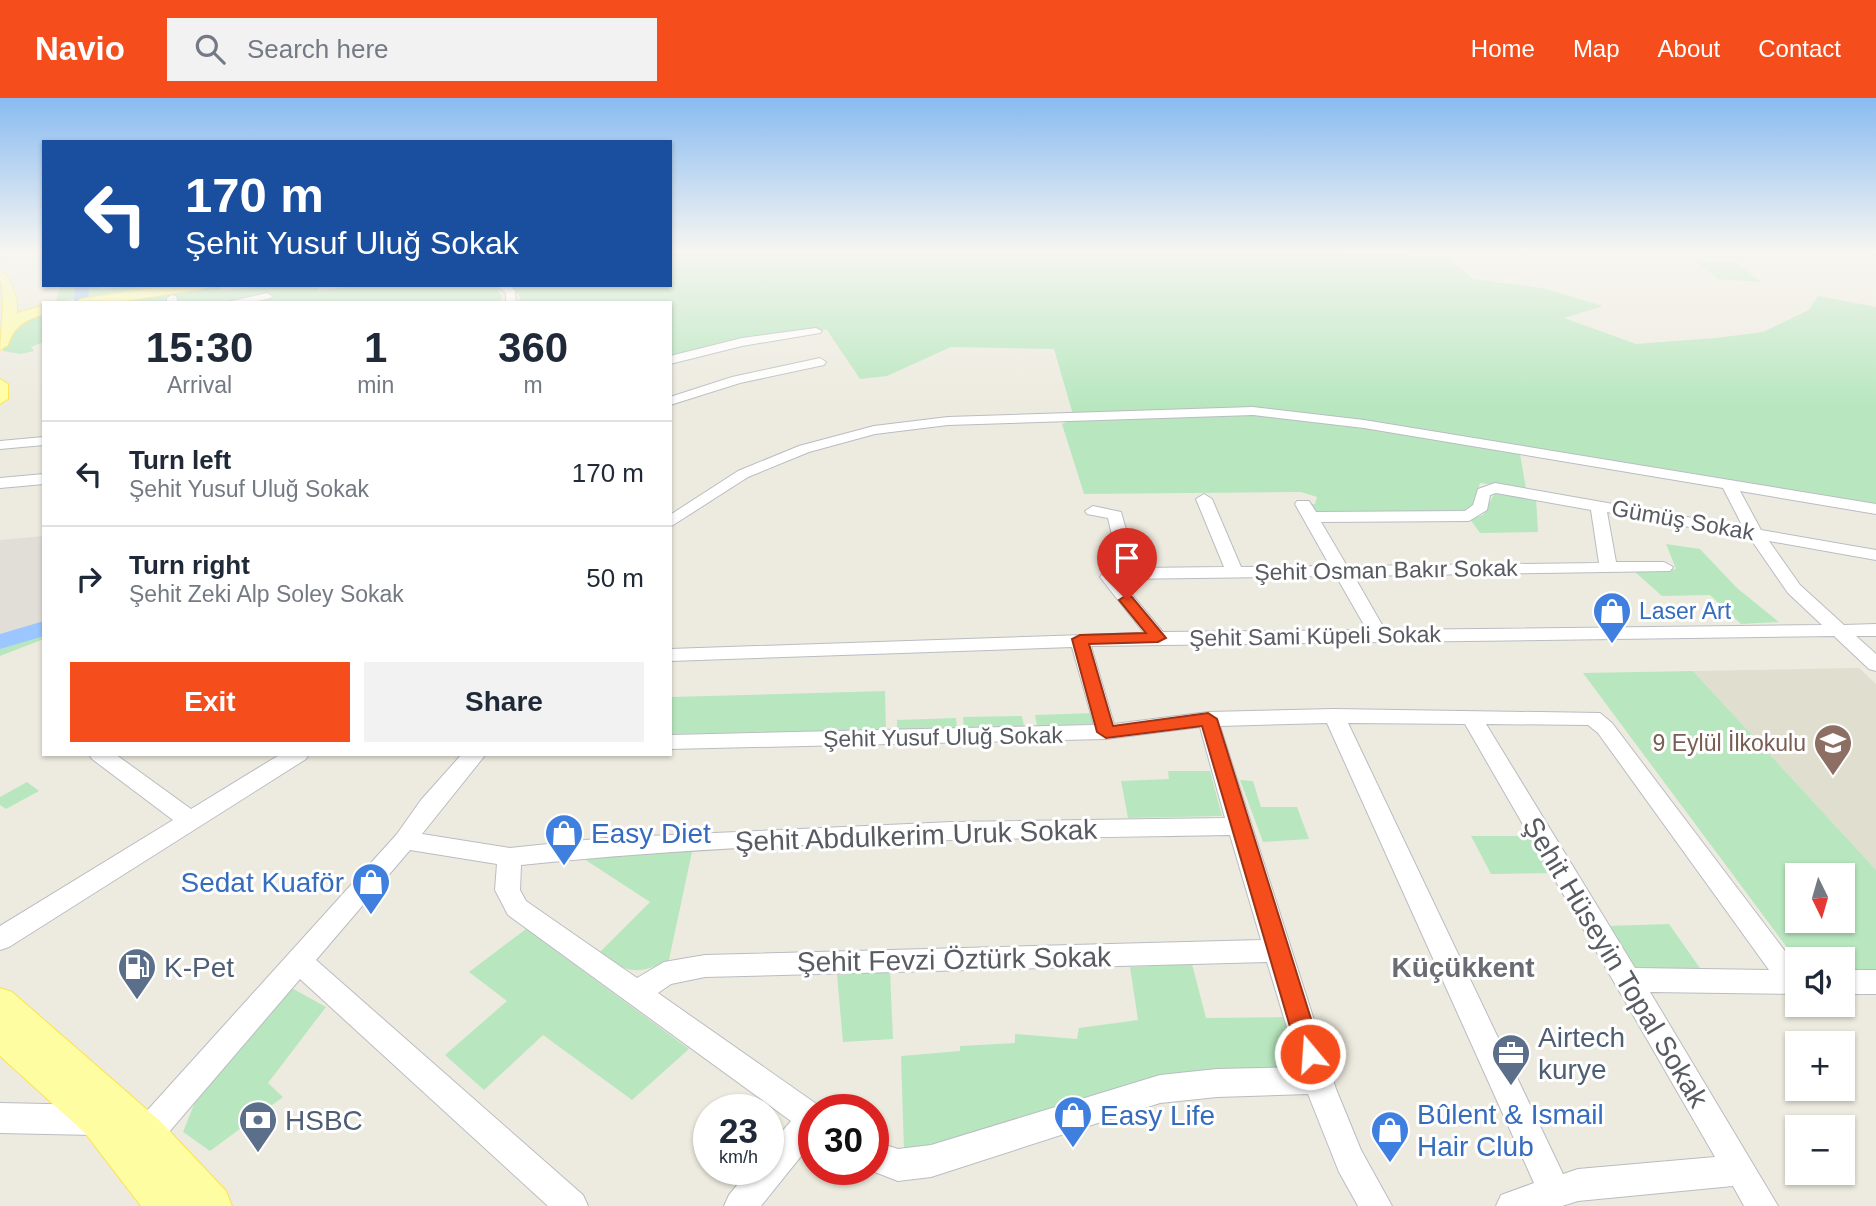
<!DOCTYPE html>
<meta charset="utf-8">
<style>
:root{--surface:#fff;--page:#f2f2f3;--text:#1f2937;--muted:#747a83;--line:#e0e1e3;--accent:#f54d1c}
body{margin:0;font-family:Arial,sans-serif;background:var(--page);color:var(--text);height:100vh;display:flex;flex-direction:column;font-size:26px;white-space:nowrap}
*{box-sizing:border-box;margin:0}
p{font-size:23px;color:var(--muted)}
.icon{flex:none;width:38px;height:38px;fill:none;stroke:currentColor;stroke-width:2;stroke-linecap:round;stroke-linejoin:round}
.map{position:relative;flex:1;overflow:hidden}
.sheet{position:absolute;left:42px;top:203px;width:630px;height:455px;display:flex;flex-direction:column;background:var(--surface);border-radius:0px;box-shadow:0 2px 5px #0004}
.sheet>*{flex:none}
.hud{position:absolute;left:42px;top:42px;width:630px;height:147px;border-radius:0px;box-shadow:0 2px 5px #0004;background:#1a4fa0;color:#fff;overflow:hidden}
.needle{width:46px;rotate:175deg}
.fabs{position:absolute;left:1785px;top:765px;display:grid;gap:14px}
.fabs a{display:grid;place-items:center;width:70px;height:70px;border-radius:0px;background:var(--surface);box-shadow:0 2px 5px #0004;font-size:35px}
.speed{position:absolute;left:693px;top:996px;display:flex;gap:14px;font-size:35px;font-weight:700;text-align:center}
.speed>*{display:grid;place-content:center;width:91px;height:91px;border-radius:50%;background:var(--surface);box-shadow:0 2px 5px #0004;line-height:1}
.speed small{font-size:18px;font-weight:400}
.speed .limit{border:10px solid #d22;background:#fff;color:#111}
.pin{position:absolute;display:grid;place-items:center;width:60px;height:60px;color:#fff;margin:-72px -30px;border-radius:50% 50% 50% 0;rotate:-45deg;box-shadow:0 0 7px #0007}
.pin .icon{rotate:45deg}
.me{position:absolute;width:77px;margin:-38px;rotate:342deg;stroke-linejoin:round;filter:drop-shadow(0 0 5px #0008)}
.turn{display:flex;align-items:center;gap:24px;height:147px;padding:0 28px;font-size:32px}
.turn .icon{width:91px;height:91px;stroke-width:2.5}
.turn b{display:block;font-size:49px;line-height:60px}
.eta{display:flex;justify-content:space-evenly;align-items:center;height:119px;text-align:center}
.eta b{font-size:42px;font-weight:700;line-height:49px}
.primary-button{display:flex;gap:14px;margin-top:auto;padding:14px 28px}
.primary-button a{flex:1;height:80px;border-radius:0px;background:var(--accent);color:#fff;font-size:28px;font-weight:700;line-height:80px;text-align:center}
.primary-button a+a{background:var(--page);color:var(--text)}
ul{padding:0;list-style:none}
li{display:flex;align-items:center;gap:21px;height:105px;padding:0 28px;border-top:2px solid var(--line)}
li div{flex:1}
li b{display:block;font-size:26px}
li em{font-style:normal}
header{display:flex;align-items:center;gap:42px;box-sizing:border-box;height:98px;padding:0 35px;background:var(--accent);color:#fff}
header strong{font-size:33px}
nav{display:flex;gap:38px;margin-inline-start:auto;font-size:24px}
.search{width:490px;height:63px;background:var(--page);display:flex;align-items:center;gap:18px;box-sizing:border-box;padding:0 24px;border-radius:0px;color:var(--muted);font-size:26px}
.map>svg:first-child{display:block}
</style>
<header>
<strong>Navio</strong>
<div class="search"><svg class="icon" aria-label="search" viewBox="0 0 24 24"><circle cx="10" cy="10" r="6"/><path d="M15 15l6 6"/></svg>Search here</div>
<nav><a>Home</a><a>Map</a><a>About</a><a>Contact</a></nav>
</header>
<div class="map">
<svg width="1876" height="1108" viewBox="0 0 1876 1108">
<rect width="100%" height="100%" fill="#edebdf"/>
<!-- industrial -->
<path fill="#e0ded7" d="M44,438v86l-44,15v-97z"/>
<!-- education -->
<path fill="#dfdecf" d="M1859,570l17,16v186l-183,-199z"/>
<!-- green -->
<path fill="#b8e7bf" fill-rule="evenodd" d="M670,152h533l244,7 26,22 69,9 61,18 -39,12 72,26 80,-6 47,-6 46,-22 9,-14 58,11v197l-203,-34 -154,-22 7,41 -46,-6 -8,27 -13,4 -143,-1 -6,-9h5l2,-7 -16,-5 -217,2 -22,-70 12,-6 -20,-69 -103,-2 -64,29 -27,3 -33,-49 -11,-1 -146,27v-53h-152l2,-6 -9,-12h159z
M1696,163l40,2 25,19 -43,-3z
M60,187h41l1,4 40,-4v3l-86,14z
M264,187l2,2 51,-2 2,6 40,-6h131l6,2 6,9 -2,7h-397l115,-17 4,5z
M44,213v31l-13,5 3,4 -13,3 -18,-3 10,-28z
M1495,394l41,5 2,35 -58,1 -10,-14 13,-4z
M1666,446l34,5 37,39 42,34 -38,2 -31,-29 -48,1 -28,-25 42,-2z
M44,524v17l-44,17v-19z
M1693,573l183,199v106h-33v-17l-46,2 -214,-288zM1797,777h46v45h-46z
M885,593l1,39 -216,4v-37z
M1094,615l3,11 -60,2 -2,-11z
M1022,618l2,10 -60,2 -1,-11z
M956,620l1,11 -60,2v-11z
M1168,673h42l12,45 -94,2 -7,-37 48,-2z
M1240,682l13,1 8,26h36l12,32 -46,3z
M27,684l12,9 -33,18 -6,-4v-8z
M1471,738h63l23,37 -66,1z
M693,749l-24,113c-32,16 -41,13 -70,-7l51,-51 -69,-45z
M1669,826l31,44 -65,2 -29,-44z
M526,831l163,120 -57,51 -89,-65 -59,55 -39,-35 62,-54 -38,-29z
M1192,866l14,54 81,-1 17,52 -370,82h-30l-3,-95 59,-5v-5l55,-3v-9l62,5 2,-11 59,-8 -8,-53z
M890,873l3,68 -50,3 -6,-67z
M288,888l38,21 -58,76 15,14 -73,54 -27,-19 16,-40z"/>
<g fill="none" stroke-linecap="round" stroke-linejoin="round">
<!-- river -->
<path fill="#9cc6ff" fill-rule="evenodd" d="M75,187h14l-1,18h-14z
M44,523v15l-44,13v-15z"/>
<defs>
<path id="minor" d="M0,177l5,1v4l-5,1z
M496,187h12l7,5 1,13h-10v-10z
M267,195l5,3 -1,2 -23,5h-25z
M172,197l4,1 2,7h-11v-5z
M816,230l6,3 -2,2 -78,13 -72,18v-8l72,-18z
M820,260l6,4 -2,3 -84,18 -70,22v-8l62,-20z
M1253,309l111,13 512,84v10l-136,-23 21,39 115,20v10l-107,-19 31,44 44,40 32,-1v12h-20l20,18v17l-7,-2 -35,-33 -743,10 23,78 94,-12 126,-3 266,4 12,10 185,244v27l-147,-2 128,214h-34l-11,-20 -155,15 -16,5h-66l5,-11 33,-12 -207,-460 -107,3 116,363 25,61 31,56h-34l-19,-34 -31,-78 -91,3 -57,6 -229,74 -33,4 -31,-12h6v-28l25,8 33,-4 229,-70 57,-6 82,-2 -32,-105 -562,15 -34,7 -13,9 167,117h-11v30l-53,66h-37l5,-11 21,-26h18v-21l23,-27 -283,-206 -13,-25 2,-26 -87,-14 -94,110 267,235 5,11h-40l-248,-227 -143,167 -11,4 -11,-4 -4,-11 4,-11 262,-290 24,-34 41,-46h24l-64,80 88,14 95,-10 347,-16 273,-4 -25,-91 -94,12 -436,10v-14l424,-10 -22,-78 -402,14v-12l474,-16 -44,-56 6,-7 14,-1 -12,-51 -21,-4 -2,-3 8,-5 28,6 16,56 87,-1 -28,-68 8,-5 8,5 29,68 89,-1 -35,-62 2,-3h12l7,11 149,-1 8,-6 5,-16 17,-6 248,44 -20,-39 -359,-60 -111,-13 -305,10 -73,9 -66,18 -61,25 -78,50v-12l68,-44 61,-25 75,-20 74,-9zM1496,395l95,17 8,53 -252,3 -26,-44 148,-1 18,-11 3,-15zM1607,414l143,26 38,55 34,32 -437,5 -31,-54 316,-5 3,-4 -9,-5h-48zM1336,478l31,54 -204,2 -44,-53zM1348,625l117,1 250,433 -137,12 -15,5zM1486,626l102,1 10,8 171,237 -134,-2zM1230,737l31,105 -556,15 -41,7 -27,16 -111,-77 -6,-11 1,-25c235,-25 473,-26 709,-30z
M44,339v8l-44,4v-8z
M44,376v10l-44,4v-10z
M89,656h26l76,55 90,-55h28l-3,5 -297,188 -9,3v-24l173,-106 -81,-61z
M1843,872h33v24h-33z
M0,1005l94,2 11,5 4,10 -4,10 -11,5 -94,-2z"/>
<path id="major" d="M0,152h8l-4,7 -4,1z
M0,174l5,1c8,13 13,25 12,40l27,-8v9c-19,6 -30,12 -36,31l-8,5 3,-47z
M173,187h36l-7,4 -91,14h-37l7,-4z
M0,281l8,5v15l-8,5z
M0,890l12,4 148,129 66,70 6,15h-91l-56,-73 -85,-77z"/>
</defs>
<!-- minor casing -->
<use href="#minor" stroke="#babcc2" stroke-width="2"/>
<!-- major casing -->
<use href="#major" stroke="#fbe349" stroke-width="2"/>
<!-- minor -->
<use href="#minor" fill="#fff" fill-rule="evenodd"/>
<!-- major -->
<use href="#major" fill="#fffda1" fill-rule="evenodd"/>
</g>
<!-- sky -->
<linearGradient id="sky" x2="0" y2="1"><stop stop-color="#89bbf1"/><stop offset="0.5" stop-color="#f7f6f1"/><stop offset="1" stop-color="#f7f6f1" stop-opacity="0"/></linearGradient>
<rect width="1876" height="307" fill="url(#sky)"/>
<!-- route -->
<path fill="#f54d1c" stroke="#9f3212" stroke-width="2" d="M1127,497l5,2 34,41 -8,4 -69,2 24,82 95,-13 9,6 105,335 -4,8 -8,3 -8,-3 -4,-8 -96,-328 -96,12 -9,-6 -25,-93 8,-4 66,-2 -27,-33z"/>
<!-- icons -->
<defs>
<symbol id="shop-pin" viewBox="-11 -11 22 30"><path d="M0 17L-7.5 6A9.5 9.5 0 1 1 7.5 6Z" fill="#3f7fe0" stroke="#fff"/><path d="M-5-2.5h2.3a2.7 3.5 0 0 1 5.4 0H5L5.5 6h-11ZM-1.5-2.5h3a1.5 2.3 0 0 0-3 0Z" fill="#fff"/></symbol>
<symbol id="school-pin" viewBox="-11 -11 22 30"><path d="M0 17L-7.5 6A9.5 9.5 0 1 1 7.5 6Z" fill="#8d6e63" stroke="#fff"/><path d="M0-5L7-2L0 1L-7-2ZM-4 1L0 2.5L4 1V4Q0 6-4 4Z" fill="#fff"/></symbol>
<symbol id="fuel-pin" viewBox="-11 -11 22 30"><path d="M0 17L-7.5 6A9.5 9.5 0 1 1 7.5 6Z" fill="#5c6f8a" stroke="#fff"/><path d="M-5.5-6h7V0h2V4h1.3V-2.5L3-4.5l.8-.8L6-3V5H2.5V1h-1V6h-7ZM-4.2-4.7v3.2H.2V-4.7Z" fill="#fff"/></symbol>
<symbol id="office-pin" viewBox="-11 -11 22 30"><path d="M0 17L-7.5 6A9.5 9.5 0 1 1 7.5 6Z" fill="#5c6f8a" stroke="#fff"/><path d="M-6-3h4V-5.5h4V-3h4V5H-6ZM-1-4.5V-3h2v-1.5ZM-6 0V1H6V0Z" fill="#fff"/></symbol>
<symbol id="bank-pin" viewBox="-11 -11 22 30"><path d="M0 17L-7.5 6A9.5 9.5 0 1 1 7.5 6Z" fill="#5c6f8a" stroke="#fff"/><path d="M-6-4H6V4H-6ZM0-2.3a2.3 2.3 0 1 0 0 4.6a2.3 2.3 0 1 0 0-4.6Z" fill="#fff"/></symbol>
</defs>
<g fill-rule="evenodd">
<use href="#shop-pin" x="1590" y="491" width="44" height="60"/>
<use href="#school-pin" x="1811" y="623" width="44" height="60"/>
<use href="#shop-pin" x="542" y="713" width="44" height="60"/>
<use href="#shop-pin" x="349" y="762" width="44" height="60"/>
<use href="#fuel-pin" x="115" y="847" width="44" height="60"/>
<use href="#office-pin" x="1489" y="933" width="44" height="60"/>
<use href="#shop-pin" x="1051" y="995" width="44" height="60"/>
<use href="#bank-pin" x="236" y="1000" width="44" height="60"/>
<use href="#shop-pin" x="1368" y="1010" width="44" height="60"/>
</g>
<g text-anchor="middle" stroke-width="6" stroke-linejoin="round" paint-order="stroke">
<!-- street labels -->
<g font-size="23" fill="#585b61" stroke="#fff">
<text transform="translate(1683 422) rotate(10)" y="8">Gümüş Sokak</text>
<text transform="translate(1386 472) rotate(-1)" y="8">Şehit Osman Bakır Sokak</text>
<text transform="translate(1315 538) rotate(-1)" y="8">Şehit Sami Küpeli Sokak</text>
<text transform="translate(943 639) rotate(-1)" y="8">Şehit Yusuf Uluğ Sokak</text>
</g>
<!-- shop labels -->
<g font-size="23" fill="#366cbe" stroke="#fff" text-anchor="start">
<text x="1639" y="521">Laser Art</text>
</g>
<!-- education labels -->
<g font-size="23" fill="#785e54" stroke="#fff" text-anchor="end">
<text x="1806" y="653">9 Eylül İlkokulu</text>
</g>
<!-- near-shop labels -->
<g font-size="28" fill="#366cbe" stroke="#fff" text-anchor="start">
<text x="591" y="745">Easy Diet</text>
<text x="344" y="794" text-anchor="end">Sedat Kuaför</text>
<text x="1417" y="1026">Bûlent &amp; Ismail<tspan x="1417" dy="32">Hair Club</tspan></text>
<text x="1100" y="1027">Easy Life</text>
</g>
<!-- near-street labels -->
<g font-size="28" fill="#585b61" stroke="#fff">
<text transform="translate(916 737) rotate(-2)" y="10">Şehit Abdulkerim Uruk Sokak</text>
<text transform="translate(954 861) rotate(-1)" y="10">Şehit Fevzi Öztürk Sokak</text>
<text transform="translate(1616 864) rotate(59)" y="10">Şehit Hüseyin Topal Sokak</text>
</g>
<!-- near-service labels -->
<g font-size="28" fill="#4e5e75" stroke="#fff" text-anchor="start">
<text x="164" y="879">K-Pet</text>
<text x="1538" y="949">Airtech<tspan x="1538" dy="32">kurye</tspan></text>
<text x="285" y="1032">HSBC</text>
</g>
<!-- near-neighbourhood labels -->
<g font-size="28" font-weight="bold" fill="#696d73" stroke="#fff">
<text x="1463" y="879">Küçükkent</text>
</g>
</g>
</svg>
<div class="fabs">
<a><svg class="needle" viewBox="-14 -14 28 28"><path d="M0-13l5 13h-10z" fill="#e53935"/><path d="M0 13l5-13h-10z" fill="#747a83"/></svg></a>
<a><svg class="icon" aria-label="sound" viewBox="0 0 24 24"><path d="M4 9h4l5-4v14l-5-4H4zM17 9q2 3 0 6"/></svg></a>
<a>+</a>
<a>−</a>
</div>
<div class="speed"><div>23<small>km/h</small></div><div class="limit">30</div></div>
<div class="pin" style="left:1127px;top:502px;background:#d93025"><svg class="icon" aria-label="arrive" viewBox="0 0 24 24"><path d="M6 21V4h12l-3 4 3 4H6"/></svg></div>
<svg class="me" style="left:1310px;top:956px" viewBox="-20 -20 40 40"><circle r="17" fill="#f54d1c" stroke="#fff" stroke-width="3"/><path d="M0-11L8 9 0 5-8 9z" fill="#fff"/></svg>
<div class="hud">
<div class="turn"><svg class="icon" aria-label="left" viewBox="0 0 24 24"><path d="M17 20v-9H6M10 6l-5 5 5 5"/></svg><div><b>170 m</b>Şehit Yusuf Uluğ Sokak</div></div>
</div>
<section class="sheet">
<div class="eta">
<div><b>15:30</b><p>Arrival</p></div>
<div><b>1</b><p>min</p></div>
<div><b>360</b><p>m</p></div>
</div>
<ul>
<li><svg class="icon" aria-label="left" viewBox="0 0 24 24"><path d="M17 20v-9H6M10 6l-5 5 5 5"/></svg><div><b>Turn left</b><p>Şehit Yusuf Uluğ Sokak</p></div><em>170 m</em></li>
<li><svg class="icon" aria-label="right" viewBox="0 0 24 24"><path d="M7 20v-9h11M14 6l5 5-5 5"/></svg><div><b>Turn right</b><p>Şehit Zeki Alp Soley Sokak</p></div><em>50 m</em></li>
</ul>
<div class="primary-button"><a>Exit</a><a>Share</a></div>
</section>
</div>
